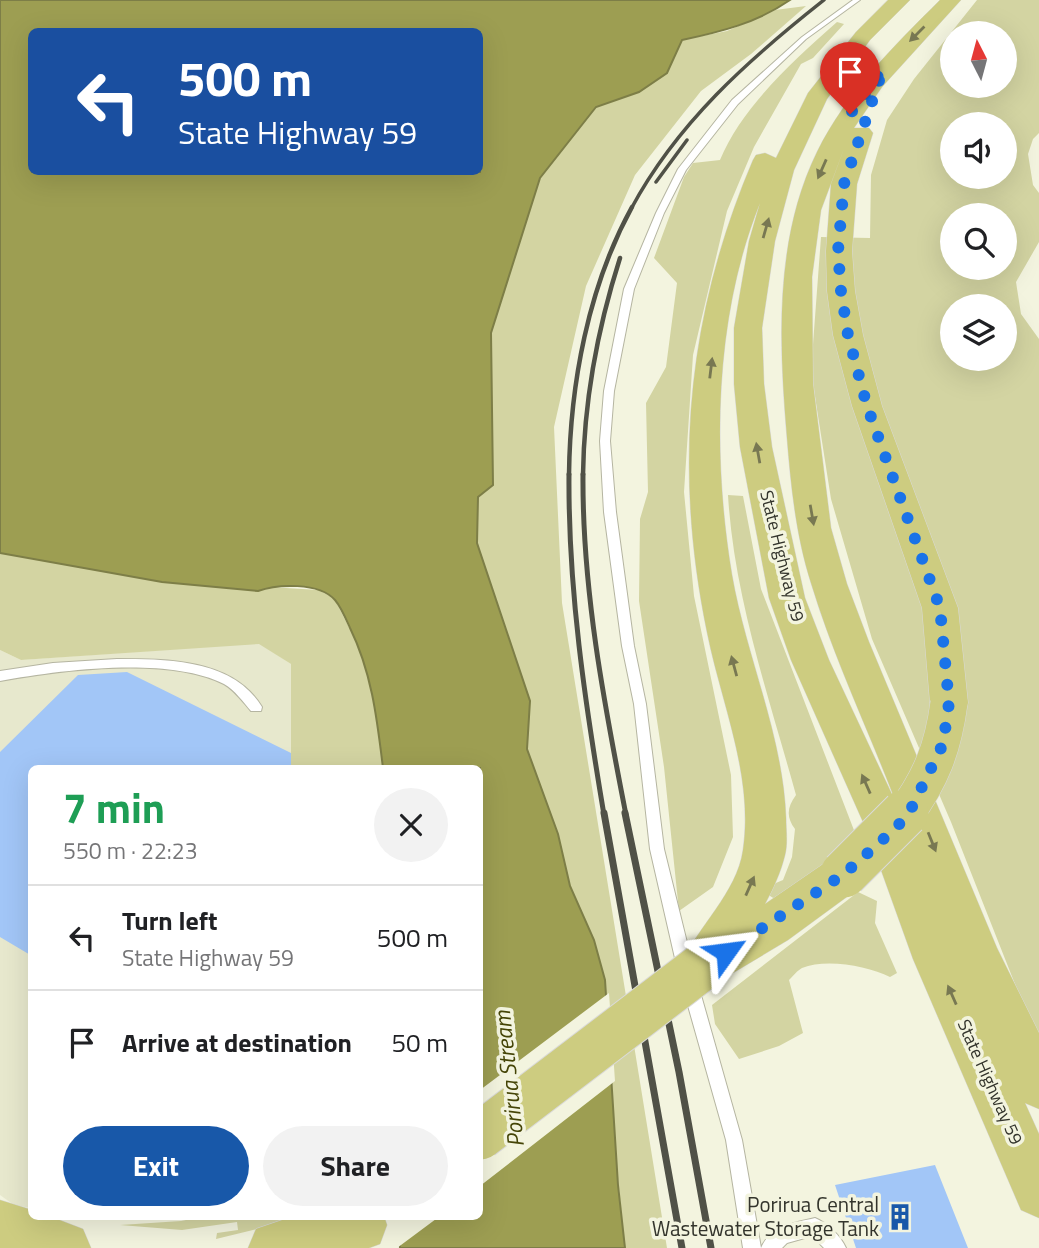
<!DOCTYPE html>
<meta charset="utf-8">
<style>
:root{--surface:#fff;--page:#f2f2f2;--text:#202124;--muted:#757577;--line:#e0e0e0;--accent:#1858a9}
body{margin:0;font-family:"Titillium Web",sans-serif;background:var(--page);color:var(--text);height:100vh;display:flex;flex-direction:column;font-size:26px;white-space:nowrap}
*{box-sizing:border-box;margin:0}
p{font-size:23px;color:var(--muted)}
.icon{flex:none;width:38px;height:38px;fill:none;stroke:currentColor;stroke-width:2;stroke-linecap:round;stroke-linejoin:round}
.map{position:relative;flex:1;overflow:hidden}
.sheet{position:absolute;left:28px;top:765px;width:455px;height:455px;display:flex;flex-direction:column;background:var(--surface);border-radius:10px;box-shadow:0 7px 28px #0002}
.sheet>*{flex:none}
.guide{position:absolute;left:28px;top:28px;width:455px;height:147px;border-radius:10px;box-shadow:0 7px 28px #0002;background:#1a4fa0;color:#fff;overflow:hidden}
.needle{width:46px;rotate:354deg}
.controls{position:absolute;left:940px;top:21px;display:grid;gap:14px}
.controls a{display:grid;place-items:center;width:77px;height:77px;border-radius:50%;background:var(--surface);box-shadow:0 7px 28px #0002;font-size:35px}
.pin{position:absolute;display:grid;place-items:center;width:60px;height:60px;color:#fff;margin:-72px -30px;border-radius:50% 50% 50% 0;rotate:-45deg;box-shadow:0 0 7px #0007}
.pin .icon{rotate:45deg}
.me{position:absolute;width:77px;margin:-38px;rotate:59deg;stroke-linejoin:round;filter:drop-shadow(0 0 5px #0008)}
.turn{display:flex;align-items:center;gap:24px;height:147px;padding:0 35px;font-size:32px}
.turn .icon{width:91px;height:91px;stroke-width:2.5}
.turn b{display:block;font-size:49px;line-height:60px}
.round{display:grid;place-items:center;flex:none;width:74px;height:74px;border-radius:37px;background:var(--page)}
.summary{display:flex;align-items:center;justify-content:space-between;height:119px;padding:0 35px}
h1{font-size:42px;font-weight:700;line-height:52px;color:#1e9e55}
.button{display:flex;gap:14px;margin-top:auto;padding:14px 35px}
.button a{flex:1;height:80px;border-radius:42px;background:var(--accent);color:#fff;font-size:28px;font-weight:700;line-height:80px;text-align:center}
.button a+a{background:var(--page);color:var(--text)}
ul{padding:0;list-style:none}
li{display:flex;align-items:center;gap:21px;height:105px;padding:0 35px;border-top:2px solid var(--line)}
li div{flex:1}
li b{display:block;font-size:26px}
li em{font-style:normal}
.map>svg:first-child{display:block}
</style>
<div class="map">
<svg width="1039" height="1248" viewBox="0 0 1039 1248">
<rect width="100%" height="100%" fill="#f3f4df"/>
<!-- built -->
<path fill="#e7e8cd" d="M259,643l32,21v104h-259l-1,440 -17,-3 -14,-10v-545l21,10z"/>
<!-- green -->
<path fill="#d3d4a2" fill-rule="evenodd" d="M0,0l32,32v140l238,415 48,3 16,8 27,53 13,39 9,78h-92v-104l-32,-20 -238,16 -21,-10z
M977,0h62v133l-6,6 -5,15 5,31 6,8v49l-23,40 5,32 18,25v695l-15,-27 -73,-185 -79,-183 -41,-140 -20,-128 10,-134 49,1 1,-63 16,-55 27,-41zM952,33h52v53h-52zM952,124h52v53h-52zM952,215h52v53h-52zM952,306h52v53h-52z
M806,6l-55,48 -50,37 -66,84 -49,111 -32,141 8,176 105,645h-42l-31,-308 -24,-54 -12,-52 -31,-85 3,-48 -53,-158 1,-46 15,-13 -2,-151 49,-155 56,-71 43,-15 28,-19 15,-33 45,-9 48,-21z
M837,22l7,2 -31,34 -12,6 -47,83 -27,64 -34,144 -9,137 10,104 37,179 2,62 -20,50 -34,24 -15,-144 -25,-166 1,-82 8,-27 -2,-89 20,-36 11,-84 -23,-25 30,-81 9,-14 27,-3c22,-53 74,-100 117,-138z
M728,495l15,1 18,93 96,249 -76,65 -14,-9 4,-9 12,-5 9,-23 3,-28c-9,-12 -8,-22 1,-34 -27,-98 -62,-198 -68,-300z
M858,892l19,9 -2,22 22,50 -7,4c-22,-11 -64,-19 -88,-9 -4,2 -9,8 -13,12l14,53 -24,13 -40,13 -24,-35 -3,-19z
M206,1216h89l-17,8 -62,15 1,-6 21,-3 -1,-8 -55,8 -62,-5 61,-4z"/>
<!-- water -->
<path fill="#9d9e52" stroke="#7d7e47" stroke-width="2" fill-rule="evenodd" d="M0,0h790c-33,23 -70,32 -108,40l-15,33 -28,19 -43,15 -56,71 -49,155 2,152 -15,12 -1,46 53,158 -3,48 31,85 12,52 24,54 11,40 13,205 7,63h-225l-3,-32h83v-448h-97c-6,-49 -11,-95 -33,-140 -4,-9 -9,-21 -15,-28 -16,-18 -58,-16 -77,-9l-96,-9 -162,-29zM32,32h448v140h-448z"/>
<!-- pier -->
<path fill="#f3f4df" d="M609,993l6,88 -135,105v-96z
M394,1216h46l-43,32z"/>
<!-- building -->
<path fill="#a2c6f7" d="M127,672l164,81v15h-259v188l-32,-19v-185l78,-77z
M935,1165l33,83h-112l-21,-63z"/>
<g fill="none" stroke-linecap="round" stroke-linejoin="round">
<defs>
<path id="lane" d="M853,0h7l-54,39 -68,65 -52,66 -22,43 -30,76 -20,102 -4,50 6,71 18,134 12,58 18,145 29,118 -3,5 -5,2 -5,-2 -3,-5 -27,-118 -16,-145 -12,-58 -18,-134 -4,-71 4,-50 20,-102 32,-76 22,-44 54,-69 70,-63z
M117,659c50,0 116,0 145,48l-1,4h-10c-8,-9 -16,-21 -27,-27 -57,-28 -162,-14 -224,-3v-10l53,-8z
M691,981l5,2 3,5 43,152 19,108h-18l-17,-108 -43,-152 3,-5z
M815,1218c12,5 26,18 31,30h-22l-12,-12 -25,7 -5,5h-21c10,-23 32,-25 54,-30z"/>
<path id="primary" d="M888,0h22l-40,40 -43,59 -33,71 -19,71 -13,87 2,56 8,63 33,151 24,62 68,145c-28,-74 -63,-146 -86,-222 -15,-47 -20,-96 -24,-145 -8,-95 -13,-198 30,-286 29,-59 77,-106 123,-152h21l-79,87 -28,41h15l4,5 -16,51 -5,67 3,40 8,44 19,71 76,202 10,95 -5,11 -14,5 -14,-5 -5,-11 -8,-95 -70,-202 -19,-71 -6,-44 -1,-40 5,-67 14,-38 -24,64 -9,67 1,106 18,145 16,56 22,58 128,306 42,85v76l-14,-6 14,31v84l-18,-8 -108,-251 -46,-128 -76,-171 -22,-62 -29,-151 -6,-63v-56l15,-87 11,-38c-46,114 -48,252 -28,372 14,81 51,160 54,243 0,12 2,25 -1,37 -4,17 -12,34 -20,49l64,-44 15,-5 15,5 7,14 -7,14 -71,52 -65,39 -20,9 -16,-7 -7,-15c17,-39 57,-73 63,-116 11,-74 -22,-147 -36,-218 -34,-165 -20,-317 46,-472l3,-5 9,-2 11,5 32,-65 48,-61z
M0,1200l32,10v6h17l34,13 8,19h-91z
M294,1216h90l3,9 -7,19 -11,4h-121l8,-19z"/>
</defs>
<!-- lane casing -->
<use href="#lane" stroke="#b5b5a1" stroke-width="2"/>
<!-- primary casing -->
<use href="#primary" stroke="#dadad9" stroke-width="1"/>
<!-- lane -->
<use href="#lane" fill="#fff" fill-rule="evenodd"/>
<!-- primary -->
<use href="#primary" fill="#cdcc80" fill-rule="evenodd"/>
<!-- rail-far3 -->
<path stroke="#505147" stroke-width="3.5" d="M656,182l31,-42
M631,209c46,-86 117,-149 193,-209"/>
<!-- rail-far2 -->
<path stroke="#505147" stroke-width="4.5" d="M569,475c1,-90 19,-188 63,-268
M583,475c1,-75 14,-145 37,-217"/>
<!-- rail-far1 -->
<path stroke="#505147" stroke-width="5" d="M569,474c-1,115 16,228 35,341
M583,474c-1,114 21,229 43,341"/>
<!-- rail -->
<path stroke="#505147" stroke-width="7" d="M604,813l78,435
M625,813l54,259 32,176"/>
<defs>
<path id="primary-bridge-far1" d="M904,815c27,-36 39,-67 45,-112"/>
<path id="primary-bridge" d="M844,874l61,-61
M480,1136l223,-170"/>
</defs>
<!-- primary-bridge-far1 casing -->
<use href="#primary-bridge-far1" stroke="#dadad9" stroke-width="38" stroke-linecap="butt"/>
<!-- primary-bridge casing -->
<use href="#primary-bridge" stroke="#dadad9" stroke-width="49" stroke-linecap="butt"/>
<!-- primary-bridge-far1 -->
<use href="#primary-bridge-far1" stroke="#cdcc80" stroke-width="37"/>
<!-- primary-bridge -->
<use href="#primary-bridge" stroke="#cdcc80" stroke-width="47"/>
</g>
<!-- one-way arrows -->
<defs><path id="oneway-solid" d="M-6-.8H1V-3.2L6.5 0L1 3.2V.8H-6Z" transform="scale(1.75)"/></defs>
<g fill="#787852">
<use href="#oneway-solid" transform="translate(917 34) rotate(135)"/>
<use href="#oneway-solid" transform="translate(822 169) rotate(114)"/>
<use href="#oneway-solid" transform="translate(766 228) rotate(-74)"/>
<use href="#oneway-solid" transform="translate(711 368) rotate(-83)"/>
<use href="#oneway-solid" transform="translate(758 453) rotate(-100)"/>
<use href="#oneway-solid" transform="translate(812 515) rotate(80)"/>
<use href="#oneway-solid" transform="translate(734 666) rotate(-105)"/>
<use href="#oneway-solid" transform="translate(866 784) rotate(-114)"/>
<use href="#oneway-solid" transform="translate(932 842) rotate(68)"/>
<use href="#oneway-solid" transform="translate(750 886) rotate(-66)"/>
<use href="#oneway-solid" transform="translate(952 995) rotate(-114)"/>
</g>
<g fill="none" stroke-linecap="round" stroke-linejoin="round">
<!-- route -->
<path stroke="#1a73e8" stroke-width="12" stroke-dasharray="0 21.6" d="M726,952l118,-78 53,-47 14,-18 32,-65 6,-41 -9,-95 -73,-202 -19,-71 -7,-44 -3,-40 6,-67 39,-115 -33,45"/>
</g>
<!-- icons -->
<defs>
<symbol id="building-bare" viewBox="-9 -9 18 18"><path d="M-4-6H4V6H1V3H-1V6H-4ZM-2.5-4.3h1.7v1.8h-1.7ZM.8-4.3h1.7v1.8H.8ZM-2.5-1h1.7V.8h-1.7ZM.8-1h1.7V.8H.8Z" fill="#1858a9" stroke="#f3f4df" stroke-width="2.5" paint-order="stroke"/></symbol>
</defs>
<g fill-rule="evenodd">
<use href="#building-bare" x="881" y="1198" width="38" height="38"/>
</g>
<g text-anchor="middle" stroke-width="7" stroke-linejoin="round" paint-order="stroke">
<!-- street labels -->
<g font-size="18" fill="#33342c" stroke="#f3f4df">
<text transform="translate(782 556) rotate(76)" y="6">State Highway 59</text>
<text transform="translate(990 1082) rotate(66)" y="6">State Highway 59</text>
</g>
<!-- near-poi labels -->
<g font-size="21" fill="#33342c" stroke="#f3f4df" text-anchor="end">
<text x="879" y="1212">Porirua Central<tspan x="879" dy="24">Wastewater Storage Tank</tspan></text>
</g>
<!-- near-water labels -->
<g font-size="23" font-style="italic" fill="#454507" stroke="#f3f4df">
<text transform="translate(509 1079) rotate(-96)" y="8">Porirua Stream</text>
</g>
</g>
</svg>
<div class="controls">
<a><svg class="needle" viewBox="-14 -14 28 28"><path d="M0-13l5 13h-10z" fill="#e53935"/><path d="M0 13l5-13h-10z" fill="#757577"/></svg></a>
<a><svg class="icon" aria-label="sound" viewBox="0 0 24 24"><path d="M4 9h4l5-4v14l-5-4H4zM17 9q2 3 0 6"/></svg></a>
<a><svg class="icon" aria-label="search" viewBox="0 0 24 24"><circle cx="10" cy="10" r="6"/><path d="M15 15l6 6"/></svg></a>
<a><svg class="icon" aria-label="layers" viewBox="0 0 24 24"><path d="M12 4l9 5-9 5-9-5zM3 14l9 5 9-5"/></svg></a>
</div>
<div class="pin" style="left:850px;top:114px;background:#d93025"><svg class="icon" aria-label="arrive" viewBox="0 0 24 24"><path d="M6 21V4h12l-3 4 3 4H6"/></svg></div>
<svg class="me" style="left:726px;top:952px" viewBox="-20 -20 40 40"><path d="M0-17L14 15 0 8-14 15z" fill="#1a73e8" stroke="#fff" stroke-width="4"/></svg>
<div class="guide">
<div class="turn"><svg class="icon" aria-label="left" viewBox="0 0 24 24"><path d="M17 20v-9H6M10 6l-5 5 5 5"/></svg><div><b>500 m</b>State Highway 59</div></div>
</div>
<section class="sheet">
<div class="summary"><div><h1>7 min</h1><p>550 m · 22:23</p></div><a class="round"><svg class="icon" aria-label="close" viewBox="0 0 24 24"><path d="M6 6l12 12M18 6L6 18"/></svg></a></div>
<ul>
<li><svg class="icon" aria-label="left" viewBox="0 0 24 24"><path d="M17 20v-9H6M10 6l-5 5 5 5"/></svg><div><b>Turn left</b><p>State Highway 59</p></div><em>500 m</em></li>
<li><svg class="icon" aria-label="arrive" viewBox="0 0 24 24"><path d="M6 21V4h12l-3 4 3 4H6"/></svg><div><b>Arrive at destination</b></div><em>50 m</em></li>
</ul>
<div class="button"><a>Exit</a><a>Share</a></div>
</section>
</div>
